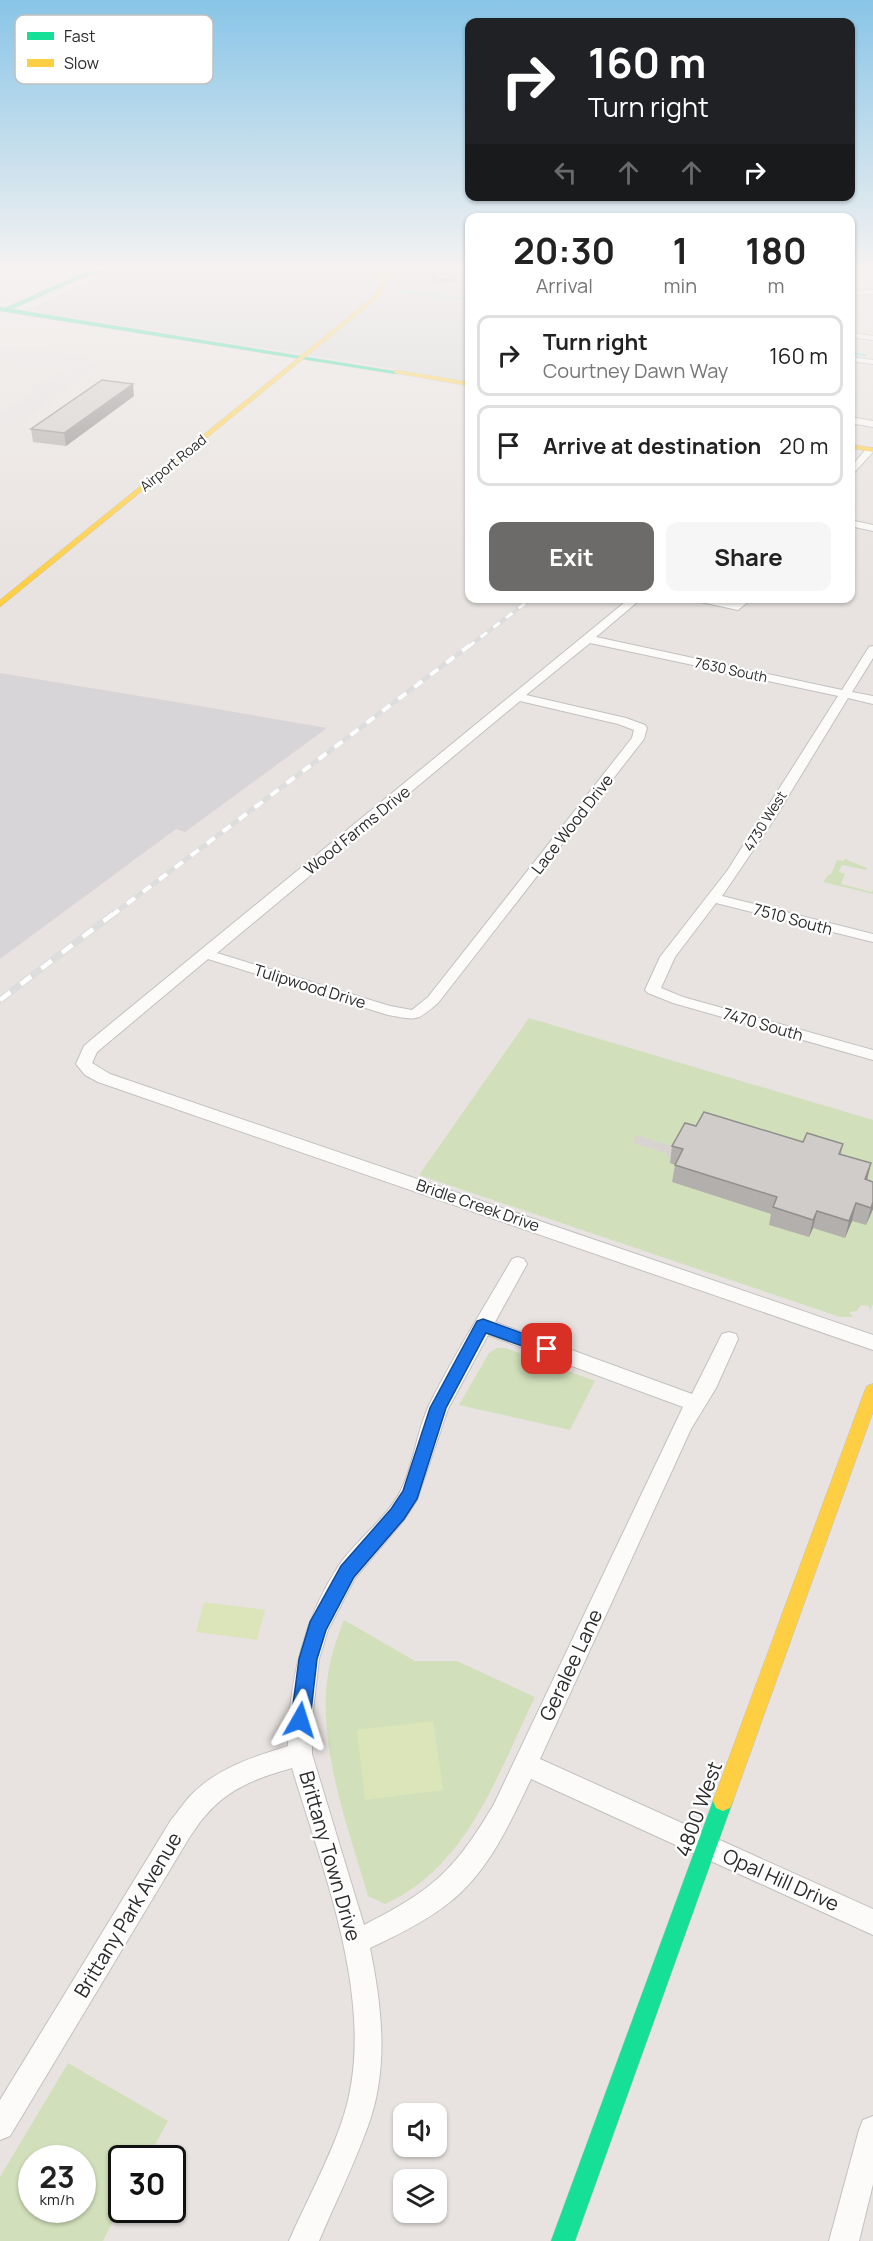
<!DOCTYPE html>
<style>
:root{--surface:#fff;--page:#f6f6f6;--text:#222;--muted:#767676;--line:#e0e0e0;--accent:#6c6b6a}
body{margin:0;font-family:Manrope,sans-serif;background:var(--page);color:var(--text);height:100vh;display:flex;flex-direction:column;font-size:22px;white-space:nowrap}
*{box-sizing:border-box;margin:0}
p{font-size:20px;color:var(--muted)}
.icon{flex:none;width:33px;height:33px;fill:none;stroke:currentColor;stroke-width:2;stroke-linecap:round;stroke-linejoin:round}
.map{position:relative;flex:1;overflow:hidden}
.details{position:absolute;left:465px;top:213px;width:390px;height:390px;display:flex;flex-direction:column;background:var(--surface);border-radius:12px;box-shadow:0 2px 4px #0004}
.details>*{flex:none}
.hud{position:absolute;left:465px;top:18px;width:390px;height:183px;border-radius:12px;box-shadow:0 2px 4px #0004;background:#202124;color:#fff;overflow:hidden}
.controls{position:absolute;left:393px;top:2103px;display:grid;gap:12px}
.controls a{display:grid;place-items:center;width:54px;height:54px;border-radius:12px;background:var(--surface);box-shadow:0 2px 4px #0004;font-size:30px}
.speed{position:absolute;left:18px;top:2145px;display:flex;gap:12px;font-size:30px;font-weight:700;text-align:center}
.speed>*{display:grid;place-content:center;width:78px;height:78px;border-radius:50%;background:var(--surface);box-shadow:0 2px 4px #0004;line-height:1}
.speed small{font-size:15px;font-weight:400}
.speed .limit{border:3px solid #111;border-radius:9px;background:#fff;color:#111}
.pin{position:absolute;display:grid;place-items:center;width:51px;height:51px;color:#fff;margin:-26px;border-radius:12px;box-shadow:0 3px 9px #0006}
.me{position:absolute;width:66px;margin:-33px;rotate:6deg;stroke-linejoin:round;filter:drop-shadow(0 0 4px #0008)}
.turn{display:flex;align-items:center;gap:21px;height:126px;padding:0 24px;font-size:27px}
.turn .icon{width:78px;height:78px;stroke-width:2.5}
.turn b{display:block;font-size:42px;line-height:51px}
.lanes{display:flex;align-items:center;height:57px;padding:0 24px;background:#0003;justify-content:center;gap:30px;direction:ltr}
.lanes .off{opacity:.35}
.eta{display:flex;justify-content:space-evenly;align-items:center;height:102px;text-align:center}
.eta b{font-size:36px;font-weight:700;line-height:42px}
.primary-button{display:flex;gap:12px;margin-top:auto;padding:12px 24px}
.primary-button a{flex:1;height:69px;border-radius:12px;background:var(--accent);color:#fff;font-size:24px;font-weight:700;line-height:69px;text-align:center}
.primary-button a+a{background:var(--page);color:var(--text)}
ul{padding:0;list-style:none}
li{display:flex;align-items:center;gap:18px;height:81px;margin:0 12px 9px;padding:0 12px;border:3px solid var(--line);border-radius:12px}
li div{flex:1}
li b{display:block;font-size:22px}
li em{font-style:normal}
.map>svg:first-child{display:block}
</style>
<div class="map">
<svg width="873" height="2241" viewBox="0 0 873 2241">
<rect width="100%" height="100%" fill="#e8e3e0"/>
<!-- industrial -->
<path fill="#d7d5d7" d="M122,267h347v114l-444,-71z
M0,673l194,32 133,23 -142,104 -9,-3 -176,130z"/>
<!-- green -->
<path fill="#d1e0bb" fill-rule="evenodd" d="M845,859l22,9 -1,2 -24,-5 -3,7 6,2 -4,10 31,8 1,-2v4l-50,-12 5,-7 3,-1 6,-14 6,1z
M529,1018l344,102v184l-3,7 -1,-5 -8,-1 -4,6 -8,1 4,5h-13l-421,-142z
M497,1348h8l90,33 -25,49 -111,-25 30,-52z
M344,1620l71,41h42l78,36c-37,76 -67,170 -150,207l-17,-8c-20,-70 -53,-154 -39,-228 3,-16 9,-32 15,-48z
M68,2063l100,58 -20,37h-26l-1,48 -18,35h-103v-64zM82,2158v52h-50v-52z"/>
<!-- pitch -->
<path fill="#dce4b9" d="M204,1602l61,8 -8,30 -61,-8z
M433,1721l10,69 -78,10 -8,-70z"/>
<!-- plaza -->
<path fill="#d8d3d0" d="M637,1135l35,11 2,-3 6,1 -7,15 -6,-2 -1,-4 -33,-10z"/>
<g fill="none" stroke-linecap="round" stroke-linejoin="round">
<!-- stream -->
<path stroke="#98dfe5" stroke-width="2" d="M401,291l69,9
M850,353l15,2"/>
<!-- taxiway -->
<path fill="#e3e0df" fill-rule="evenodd" d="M0,348c20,2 87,2 97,18l-3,5 -37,23 -3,6 -32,22 -22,4v-14l6,-1 27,-18 -3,-3 4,-5 13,-3 20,-14 -67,-6z"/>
<defs>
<path id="street" d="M873,290v4l-23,1v-4z
M850,333l23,3v4l-23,-3z
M850,357l23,3v4l-23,-3z
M850,417l23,4v6l-23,-4z
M867,448h6v4l-23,25v-9z
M850,520l23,5v6l-23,-5z
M630,598h12l-46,39 246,53 27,-43 4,-1v12l-21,34 21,4v8l-25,-6 -73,120 -53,78 151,38v8l-157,-39 -41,54 -14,31 22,9 190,53v10l-200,-57 -25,-10 -3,-3 15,-33 67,-86 111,-175 -248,-53 -64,52 100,23 19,7 2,3 -3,11 -206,264c-22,19 -21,17 -50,12l-180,-56 -111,93 -5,11 18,11 763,261v15l-775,-268 -13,-7 -9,-11 8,-18 8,-7zM520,701l98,23 16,6 -2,8 -204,259 -16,13 -22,-4 -173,-53z
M682,598h26l28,5 5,-5h12l-15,12z
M518,1257l6,2 3,5 -32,58 197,72 30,-60 7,-2 7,2 2,5 -22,49 -25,41 -151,330 333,150v26l-342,-156c-21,44 -42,92 -81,123 -24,19 -52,33 -80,46 12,59 19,121 -2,178 -14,39 -33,77 -49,115h-30c17,-39 38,-77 52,-117 40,-111 -17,-249 -49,-356 -32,9 -64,20 -86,47 -7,7 -11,15 -17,23l-179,298 -10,4v-40l171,-280c7,-8 13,-18 21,-26 26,-26 61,-37 96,-48 1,-65 15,-126 51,-181 18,-26 46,-45 61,-73 14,-27 16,-59 29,-87 25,-50 55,-97 83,-146zM488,1335l195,72 -189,397c-39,66 -61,86 -130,121l-52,-171v-34l7,-61 9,-29 27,-52 49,-58 13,-20 31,-91z
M873,2116v68l-14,57h-30l30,-111 4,-10z"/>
<path id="fast" d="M112,267h9l-35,9 -74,33 387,63 -3,2 -396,-63v-4l5,1 77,-34z
M723,1791l7,3 3,7 -158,440h-24l162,-440 3,-7z"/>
<path id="slow" d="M380,267h6l2,14 -10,17 -378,309v-7l374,-304 8,-15z
M396,370l74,12v4l-76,-13z
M850,444l23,4v4l-23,-4z
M873,1384v28l-140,389 -3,7 -7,3 -7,-3 -3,-7 152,-411 2,-4z"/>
</defs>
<!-- street casing -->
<use href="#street" stroke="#c2c1c1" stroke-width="2"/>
<!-- fast casing -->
<use href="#fast" stroke="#c2c1c1" stroke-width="1"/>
<!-- slow casing -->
<use href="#slow" stroke="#c2c1c1" stroke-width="1"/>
<!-- street -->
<use href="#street" fill="#fcfbfa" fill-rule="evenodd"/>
<!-- fast -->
<use href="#fast" fill="#16e098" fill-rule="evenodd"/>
<!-- slow -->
<use href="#slow" fill="#ffcf43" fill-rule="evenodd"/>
<defs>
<path id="rail-far2" d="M468,647l64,-49"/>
<path id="rail-far1" d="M111,916l359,-271"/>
<path id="rail" d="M0,1000l113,-86"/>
</defs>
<!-- rail-far2 casing -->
<use href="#rail-far2" stroke="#deddde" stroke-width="4.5"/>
<!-- rail-far1 casing -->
<use href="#rail-far1" stroke="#deddde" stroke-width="5"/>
<!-- rail casing -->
<use href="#rail" stroke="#deddde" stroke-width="7"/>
<!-- rail-far2 -->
<use href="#rail-far2" stroke="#fff" stroke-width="3" stroke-dasharray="8" stroke-linecap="butt"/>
<!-- rail-far1 -->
<use href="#rail-far1" stroke="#fff" stroke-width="4" stroke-dasharray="10" stroke-linecap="butt"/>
<!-- rail -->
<use href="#rail" stroke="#fff" stroke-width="4.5" stroke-dasharray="13" stroke-linecap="butt"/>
</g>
<!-- wall -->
<path fill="#b2afad" d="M430,267l26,12v3l-22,1z
M134,396l-68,50 -33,-4 -2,-13z
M696,1126l107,16 40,2 -2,10 30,9 -4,17 6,2v27l-7,16 -14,-4 -7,17 -32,-10 -4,9 -40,-12 2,-11 -99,-32 3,-17 -5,-2 2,-17z"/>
<!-- shaded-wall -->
<path fill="#918f8d" d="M133,384l1,12 -68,50 -2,-13z
M871,1163l-4,17 -2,-1z
M873,1202v7l-7,16 5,-17z
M856,1203l-4,18 -7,17 4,-17z
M817,1211l-4,17 -4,9 4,-17z"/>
<!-- building -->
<path fill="#cfccc9" stroke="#918f8d" stroke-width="1.5" d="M430,267h20l6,12 -22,1z
M102,380l31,4 -69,49 -33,-4z
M704,1112l99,30 4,-9 36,11 -4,10 32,9 -6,16 8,3v20l-2,6 -15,-5 -7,18 -32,-10 -4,9 -40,-13 4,-10 -102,-32 8,-16 -11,-3 13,-23 11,3z"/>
<!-- sky -->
<linearGradient id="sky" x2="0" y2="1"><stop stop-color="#88c5e7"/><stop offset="0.46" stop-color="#f5f2f1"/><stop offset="1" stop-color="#f5f2f1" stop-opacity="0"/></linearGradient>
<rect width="873" height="580" fill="url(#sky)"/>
<!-- route -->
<path fill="#1a73e8" stroke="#114b97" stroke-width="1.5" d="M483,1319l69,25 2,5 -2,4 -5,2 -61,-22 -40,75 -29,91 -13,20 -50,58 -28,53 -9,29 -7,61 -3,7 -7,2 -7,-2 -2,-7 8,-61 11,-37 31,-56 50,-57 12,-18 27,-83 47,-87z"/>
<g text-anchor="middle" stroke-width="4.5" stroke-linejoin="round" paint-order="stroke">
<!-- far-street labels -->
<g font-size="14" fill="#2a2a2a" stroke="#fff">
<text transform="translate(173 463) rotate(-39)" y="5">Airport Road</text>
<text transform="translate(731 670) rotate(12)" y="5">7630 South</text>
<text transform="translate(765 821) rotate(-58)" y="5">4730 West</text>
</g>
<!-- street labels -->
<g font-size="16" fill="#2a2a2a" stroke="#fff">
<text transform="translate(572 824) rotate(-52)" y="6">Lace Wood Drive</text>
<text transform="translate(357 830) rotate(-39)" y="6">Wood Farms Drive</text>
<text transform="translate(793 919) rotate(15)" y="6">7510 South</text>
<text transform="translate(310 986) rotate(17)" y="6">Tulipwood Drive</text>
<text transform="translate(763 1024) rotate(16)" y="6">7470 South</text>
<text transform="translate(478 1205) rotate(19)" y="6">Bridle Creek Drive</text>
</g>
<!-- near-street labels -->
<g font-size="20" fill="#2a2a2a" stroke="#fff">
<text transform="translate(571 1665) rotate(-65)" y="7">Geralee Lane</text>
<text transform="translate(699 1809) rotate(-70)" y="7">4800 West</text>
<text transform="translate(330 1856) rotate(74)" y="7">Brittany Town Drive</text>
<text transform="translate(781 1880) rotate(24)" y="7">Opal Hill Drive</text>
<text transform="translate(128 1915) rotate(-59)" y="7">Brittany Park Avenue</text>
</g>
</g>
<!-- legend -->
<rect x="15" y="15" width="198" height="69" rx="9" fill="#fff" stroke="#bfbfbf" stroke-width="1.5"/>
<rect x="27" y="32" width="27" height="8" fill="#16e098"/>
<rect x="27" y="59" width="27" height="8" fill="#ffcf43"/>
<g font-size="16" fill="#2a2a2a">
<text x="64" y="42">Fast</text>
<text x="64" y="69">Slow</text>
</g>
</svg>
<div class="controls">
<a><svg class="icon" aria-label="sound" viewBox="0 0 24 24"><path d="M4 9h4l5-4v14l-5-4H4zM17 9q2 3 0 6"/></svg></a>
<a><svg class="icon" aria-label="layers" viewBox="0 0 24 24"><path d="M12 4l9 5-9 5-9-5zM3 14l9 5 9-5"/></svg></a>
</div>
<div class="speed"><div>23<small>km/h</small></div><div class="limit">30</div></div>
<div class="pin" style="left:547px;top:1349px;background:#d93025"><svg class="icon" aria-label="arrive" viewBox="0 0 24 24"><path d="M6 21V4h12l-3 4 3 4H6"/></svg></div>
<svg class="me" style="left:300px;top:1720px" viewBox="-20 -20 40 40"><path d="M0-17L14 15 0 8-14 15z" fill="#1a73e8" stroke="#fff" stroke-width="4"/></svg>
<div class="hud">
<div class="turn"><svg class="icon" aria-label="right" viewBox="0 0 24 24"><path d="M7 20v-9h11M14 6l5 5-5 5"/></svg><div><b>160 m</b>Turn right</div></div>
<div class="lanes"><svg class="icon off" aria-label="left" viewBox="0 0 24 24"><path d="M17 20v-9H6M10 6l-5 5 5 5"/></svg><svg class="icon off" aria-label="ahead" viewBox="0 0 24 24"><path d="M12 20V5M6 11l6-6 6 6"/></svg><svg class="icon off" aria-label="ahead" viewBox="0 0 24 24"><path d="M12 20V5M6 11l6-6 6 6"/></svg><svg class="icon" aria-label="right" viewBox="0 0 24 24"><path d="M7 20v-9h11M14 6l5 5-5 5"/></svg></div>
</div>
<section class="details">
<div class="eta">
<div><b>20:30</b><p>Arrival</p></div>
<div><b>1</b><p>min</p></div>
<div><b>180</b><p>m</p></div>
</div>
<ul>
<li><svg class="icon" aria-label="right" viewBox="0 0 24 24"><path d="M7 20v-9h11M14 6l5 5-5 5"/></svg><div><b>Turn right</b><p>Courtney Dawn Way</p></div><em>160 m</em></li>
<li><svg class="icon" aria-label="arrive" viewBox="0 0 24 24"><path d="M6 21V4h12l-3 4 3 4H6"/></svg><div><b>Arrive at destination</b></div><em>20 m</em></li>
</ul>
<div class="primary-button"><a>Exit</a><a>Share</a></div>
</section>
</div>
